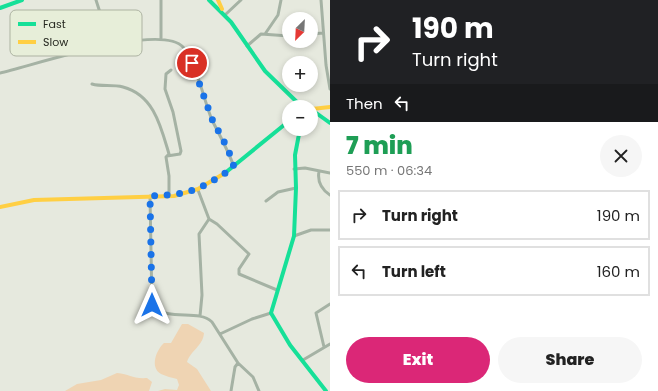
<!DOCTYPE html>
<meta charset="utf-8">
<style>
:root{--surface:#fff;--page:#f6f6f6;--text:#222;--muted:#767676;--line:#e0e0e0;--accent:#db2777}
body{margin:0;font-family:Poppins,sans-serif;background:var(--page);color:var(--text);height:100vh;display:flex;flex-direction:column;font-size:15px;white-space:nowrap}
*{box-sizing:border-box;margin:0}
p{font-size:13px;color:var(--muted)}
.icon{flex:none;width:22px;height:22px;fill:none;stroke:currentColor;stroke-width:2;stroke-linecap:round;stroke-linejoin:round}
.map{position:relative;flex:1;overflow:hidden}
.drawer{display:flex;flex-direction:column;background:var(--surface);width:328px}
.drawer>*{flex:none}
.top-card{background:#202124;color:#fff;overflow:hidden}
.needle{width:26px;rotate:204deg}
.controls{position:absolute;left:282px;top:12px;display:grid;gap:8px}
.controls a{display:grid;place-items:center;width:36px;height:36px;border-radius:50%;background:var(--surface);box-shadow:0 2px 6px #0003;font-size:20px}
.pin{position:absolute;display:grid;place-items:center;width:34px;height:34px;color:#fff;margin:-17px;border:2px solid #fff;border-radius:50%;box-shadow:0 1px 4px #0007}
.me{position:absolute;width:44px;margin:-22px;rotate:0deg;stroke-linejoin:round;filter:drop-shadow(0 0 3px #0008)}
.turn{display:flex;align-items:center;gap:14px;height:84px;padding:0 16px;font-size:18px}
.turn .icon{width:52px;height:52px;stroke-width:2.5}
.turn b{display:block;font-size:28px;line-height:34px}
.then{display:flex;align-items:center;height:38px;padding:0 16px;background:#0003;gap:8px;font-size:15px}
.round{display:grid;place-items:center;flex:none;width:42px;height:42px;border-radius:21px;background:var(--page)}
.summary{display:flex;align-items:center;justify-content:space-between;height:68px;padding:0 16px}
h1{font-size:24px;font-weight:800;line-height:30px;color:#1e9e55}
.primary-button{display:flex;gap:8px;margin-top:auto;padding:8px 16px}
.primary-button a{flex:1;height:46px;border-radius:24px;background:var(--accent);color:#fff;font-size:16px;font-weight:800;line-height:46px;text-align:center}
.primary-button a+a{background:var(--page);color:var(--text)}
ul{padding:0;list-style:none}
li{display:flex;align-items:center;gap:12px;height:50px;margin:0 8px 6px;padding:0 8px;border:2px solid var(--line);border-radius:0px}
li div{flex:1}
li b{display:block;font-size:15px}
li em{font-style:normal}
main{display:flex;flex:1;min-height:0}
.map>svg:first-child{display:block}
</style>
<main>
<div class="map">
<svg width="330" height="391" viewBox="0 0 330 391">
<rect width="100%" height="100%" fill="#e6e9de"/>
<!-- green -->
<path fill="#efd4b3" d="M182,324h6l16,9c-1,13 -13,17 -17,29l10,7 14,22h-53l7,-2 12,1 2,-5 -2,-6c-5,-1 -11,-3 -16,-5 -12,-7 -4,-25 3,-31h7z
M117,373c13,1 15,6 30,5l5,4 -3,9h-84l12,-7 24,-4z"/>
<g fill="none" stroke-linecap="round" stroke-linejoin="round">
<!-- street -->
<path stroke="#a5b2a4" stroke-width="3" d="M96,0l9,28
M321,0l5,65 4,24
M226,14l15,-14
M265,34l13,-19 3,-15
M311,34l12,-1
M161,38v-38
M247,46l14,-12 28,2
M0,73c32,-7 160,-51 183,-26 13,14 21,54 29,73 8,16 16,30 22,47
M92,84c10,3 20,0 31,3 31,8 38,40 46,67l-3,3 3,19v20
M167,156l13,-2 1,-3 -8,-39 -8,-23 1,-15 5,-4
M294,169l11,-1 25,5
M319,171c-2,11 2,18 11,24
M198,190l11,29 8,5 32,30 -10,15v5l38,16
M150,196l2,109c17,18 45,3 60,17l26,41 -3,4 -4,24
M266,201l12,-9 18,-4
M294,236l17,-6h19
M200,316l2,-21 -3,-61 10,-15
M220,334l32,-15 19,-6
M324,347l-8,-34 14,-9
M303,360l27,-16
M238,363l15,14 6,14"/>
<!-- fast -->
<path stroke="#16e098" stroke-width="4" d="M209,0l22,22 34,49 35,34
M0,8l22,-8
M298,106l6,-2 7,3
M312,110l18,13
M300,129l-5,26 1,33 -2,48 -23,77 19,32 36,46
M225,173l64,-52"/>
<!-- slow -->
<path stroke="#ffcf43" stroke-width="4" d="M218,0l4,9
M312,109l18,-2
M311,120l2,-5 -1,-6
M0,207l34,-7 140,-4 24,-7 27,-16"/>
</g>
<g fill="none" stroke-linecap="round" stroke-linejoin="round">
<!-- route -->
<path stroke="#1a73e8" stroke-width="7" stroke-dasharray="0 12.6" d="M152,305l-2,-109c40,-1 52,-7 84,-29l-6,-18 -16,-30 -20,-56"/>
</g>
<!-- legend -->
<rect x="10" y="10" width="132" height="46" rx="6" fill="#e7eed9" stroke="#adb3a2" stroke-width="1"/>
<rect x="18" y="22" width="18" height="4" fill="#16e098"/>
<rect x="18" y="40" width="18" height="4" fill="#ffcf43"/>
<g font-size="11" fill="#262820">
<text x="43" y="28">Fast</text>
<text x="43" y="46">Slow</text>
</g>
</svg>
<div class="controls">
<a><svg class="needle" viewBox="-14 -14 28 28"><path d="M0-13l5 13h-10z" fill="#e53935"/><path d="M0 13l5-13h-10z" fill="#767676"/></svg></a>
<a>+</a>
<a>−</a>
</div>
<div class="pin" style="left:192px;top:63px;background:#d93025"><svg class="icon" aria-label="arrive" viewBox="0 0 24 24"><path d="M6 21V4h12l-3 4 3 4H6"/></svg></div>
<svg class="me" style="left:152px;top:305px" viewBox="-20 -20 40 40"><path d="M0-17L14 15 0 8-14 15z" fill="#1a73e8" stroke="#fff" stroke-width="4"/></svg>
</div>
<section class="drawer">
<div class="top-card">
<div class="turn"><svg class="icon" aria-label="right" viewBox="0 0 24 24"><path d="M7 20v-9h11M14 6l5 5-5 5"/></svg><div><b>190 m</b>Turn right</div></div>
<div class="then">Then<svg class="icon" aria-label="left" viewBox="0 0 24 24"><path d="M17 20v-9H6M10 6l-5 5 5 5"/></svg></div>
</div>
<div class="summary"><div><h1>7 min</h1><p>550 m · 06:34</p></div><a class="round"><svg class="icon" aria-label="close" viewBox="0 0 24 24"><path d="M6 6l12 12M18 6L6 18"/></svg></a></div>
<ul>
<li><svg class="icon" aria-label="right" viewBox="0 0 24 24"><path d="M7 20v-9h11M14 6l5 5-5 5"/></svg><div><b>Turn right</b></div><em>190 m</em></li>
<li><svg class="icon" aria-label="left" viewBox="0 0 24 24"><path d="M17 20v-9H6M10 6l-5 5 5 5"/></svg><div><b>Turn left</b></div><em>160 m</em></li>
</ul>
<div class="primary-button"><a>Exit</a><a>Share</a></div>
</section>
</main>
